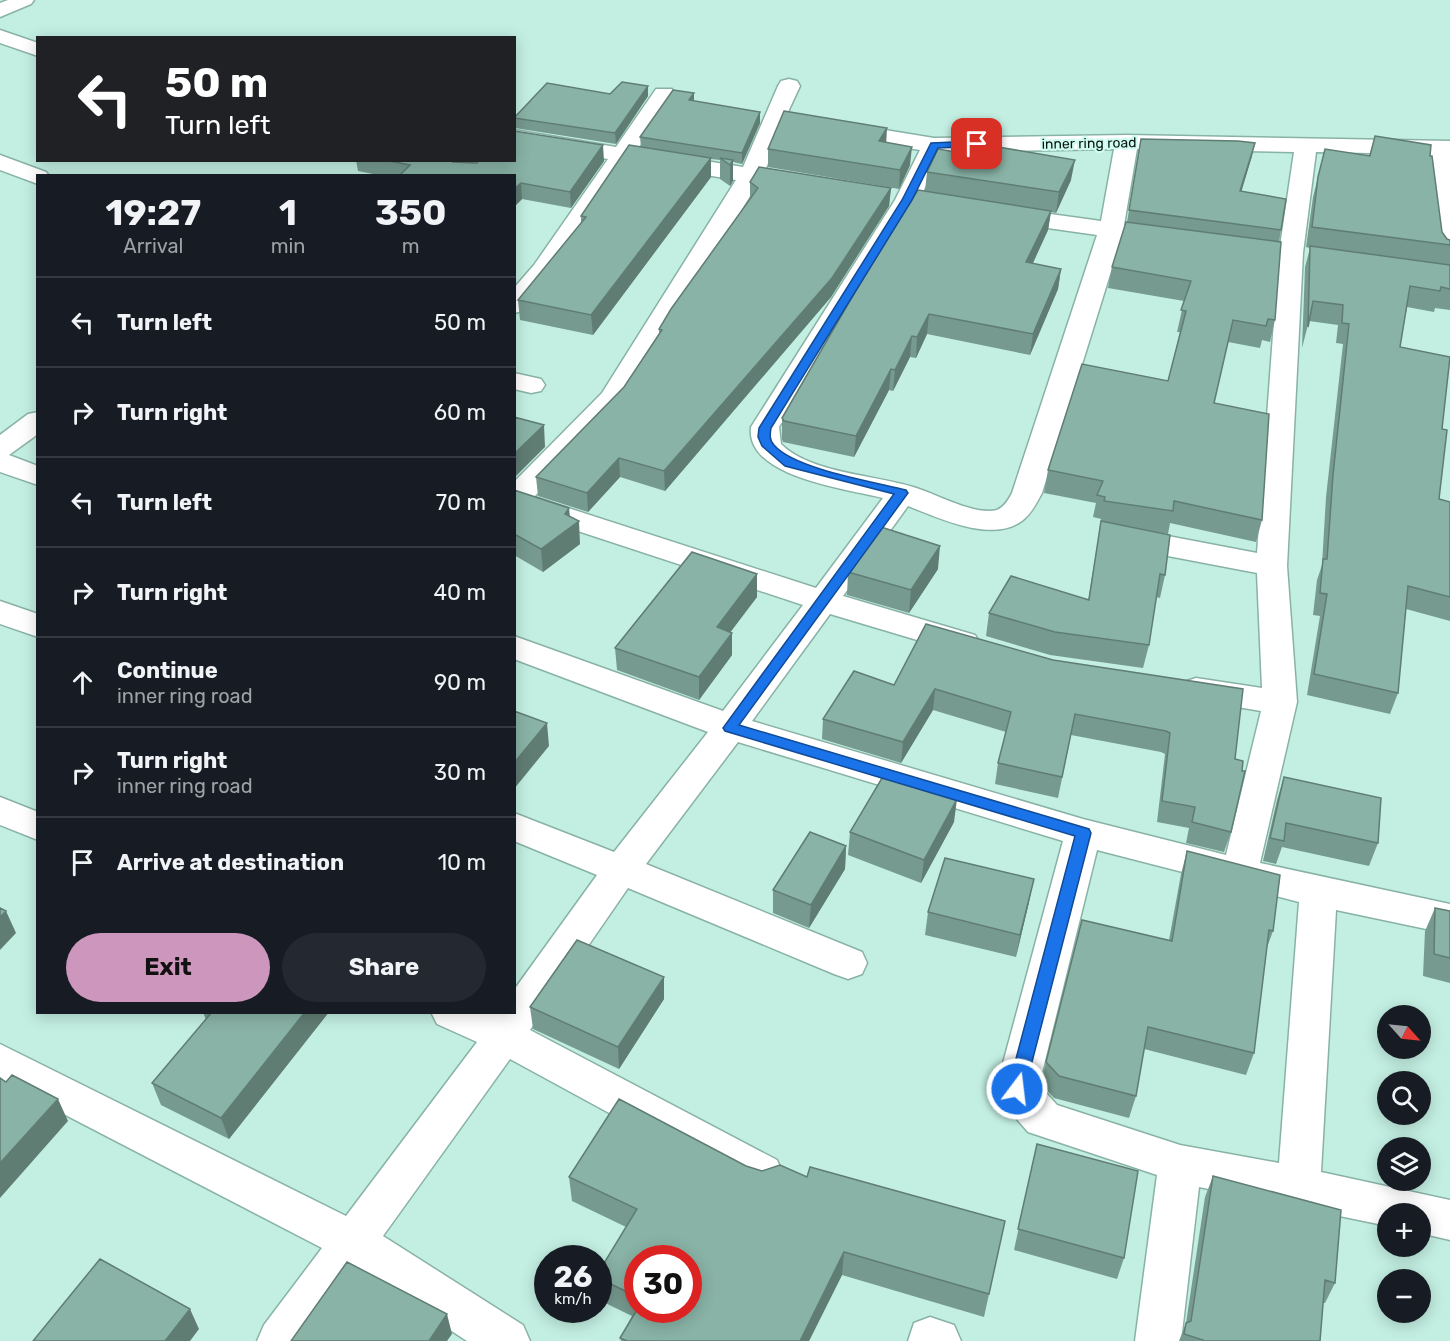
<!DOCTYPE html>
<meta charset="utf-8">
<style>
:root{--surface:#171b24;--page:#242831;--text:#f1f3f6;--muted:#9ea1a6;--line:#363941;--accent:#cd96bd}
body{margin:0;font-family:Rubik,sans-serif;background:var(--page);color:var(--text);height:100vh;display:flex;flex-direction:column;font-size:22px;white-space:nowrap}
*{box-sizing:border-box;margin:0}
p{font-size:20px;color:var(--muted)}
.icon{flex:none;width:33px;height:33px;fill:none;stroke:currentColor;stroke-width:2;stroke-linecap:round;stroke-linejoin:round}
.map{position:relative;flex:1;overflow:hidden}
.sheet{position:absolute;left:36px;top:174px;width:480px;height:840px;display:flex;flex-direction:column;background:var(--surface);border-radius:0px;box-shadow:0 3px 15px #0003}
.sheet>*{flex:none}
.banner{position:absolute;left:36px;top:36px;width:480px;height:126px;border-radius:0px;box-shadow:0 3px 15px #0003;background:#202124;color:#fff;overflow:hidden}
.needle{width:39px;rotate:117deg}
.buttons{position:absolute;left:1377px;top:1005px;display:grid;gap:12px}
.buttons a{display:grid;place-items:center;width:54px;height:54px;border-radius:50%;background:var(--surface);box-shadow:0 3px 15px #0003;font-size:30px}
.speed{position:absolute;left:534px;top:1245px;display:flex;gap:12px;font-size:30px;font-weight:700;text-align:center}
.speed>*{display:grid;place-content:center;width:78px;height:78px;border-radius:50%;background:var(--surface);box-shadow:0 3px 15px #0003;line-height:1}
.speed small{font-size:15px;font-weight:400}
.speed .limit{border:9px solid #d22;background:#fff;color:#111}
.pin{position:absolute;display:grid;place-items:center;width:51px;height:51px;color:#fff;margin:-26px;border-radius:12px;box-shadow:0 3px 9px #0006}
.me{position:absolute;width:66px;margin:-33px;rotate:15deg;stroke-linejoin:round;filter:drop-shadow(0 0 4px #0008)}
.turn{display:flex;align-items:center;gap:21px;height:126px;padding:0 30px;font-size:27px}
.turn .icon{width:78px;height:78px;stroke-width:2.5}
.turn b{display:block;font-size:42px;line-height:51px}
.eta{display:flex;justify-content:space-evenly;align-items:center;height:102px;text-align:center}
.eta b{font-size:36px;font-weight:700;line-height:42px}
.primary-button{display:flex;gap:12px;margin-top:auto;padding:12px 30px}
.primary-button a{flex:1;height:69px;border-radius:36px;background:var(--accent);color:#111;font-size:24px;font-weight:700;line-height:69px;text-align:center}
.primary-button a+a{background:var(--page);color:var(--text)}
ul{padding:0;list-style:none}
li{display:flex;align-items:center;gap:18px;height:90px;padding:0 30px;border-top:2px solid var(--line)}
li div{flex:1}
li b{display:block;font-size:22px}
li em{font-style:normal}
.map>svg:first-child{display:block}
</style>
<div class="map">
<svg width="1450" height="1341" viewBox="0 0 1450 1341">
<rect width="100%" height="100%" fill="#c3efe2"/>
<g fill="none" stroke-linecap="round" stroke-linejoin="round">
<defs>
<path id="street" d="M8,0h26l-3,4 -31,13v-14z
M0,30l38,13v13l-38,-13z
M789,79l8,2 3,5 -13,28 147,24 193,-3 323,6v118l-9,-2 -3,-5 -12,-98 -110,-2 -13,101 -16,313 10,136 -37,161 190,41v30l-114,-24 -15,262 129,28v40l-30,-7v-19h-32v12l-189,-39 -18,154h-46l22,-166 -129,-43 -26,-30 -6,-13 67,-248 -325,-99 -92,122 216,88 5,11 -5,11 -14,5 -14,-5 -206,-86 -98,142 247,130 6,14 -6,14 -15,5 -15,-5 -237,-129 -127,177 140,89 7,16h-63l-109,-71 -50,71h-51l7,-16 58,-77 -322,-167v-37l346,172 131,-174 -40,-18 -6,-12h83v-22l83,-115 -83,-34v-28l100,39 94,-120 -194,-73v-23l209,75 80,-106 -289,-95v-28l88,-89 134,-213 -107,-18 -77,113 -29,36 -9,2v-25l20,-23 74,-106 -94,-15v-14l102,17 40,-58h16l3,5 -38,56 106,17 35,-81 3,-5zM782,127l138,23 -25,50 -144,227c-6,50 96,62 132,71l-67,90 -282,-91 89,-93 135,-221 40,7 8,-2 4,-5 -4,-5 -41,-7zM1114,149l-13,72 -95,-13 -9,2 -3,5 3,5 9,2 91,13 -85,258c-3,6 -8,14 -15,17 -23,6 -62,-17 -84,-23 -38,-12 -103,-14 -132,-43l-2,-17 140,-227 23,-48zM1137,149l157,3 -15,101 -22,300 -131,-25 -11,3 -4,7 4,7 11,3 131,25 5,115 -66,-10 -12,4 -5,8 5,8 77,13 -35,144 -143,-36 -331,-98 78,-107 134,40 11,-3 5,-8 -5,-8 -132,-39 65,-90c31,12 85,38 115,14 9,-7 14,-18 19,-27l79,-254 45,6 9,-2 3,-5 -3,-5 -51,-8zM1097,850l202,52 -20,261 -99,-18 -123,-40 -18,-20z
M0,155l46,17 3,4h-11v8l-38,-14z
M514,373l27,6 4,6 -4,6 -10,2 -17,-4z
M38,412v22l-29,21 29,11v19l-38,-13v-37l28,-21z
M0,601l38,13v23l-38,-13z
M0,797l38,15v28l-38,-15z
M930,1317l24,8 7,16h-53l6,-18z"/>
</defs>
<!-- street casing -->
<use href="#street" stroke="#88b2a5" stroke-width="3"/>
<!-- street -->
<use href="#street" fill="#fff" fill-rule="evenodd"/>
</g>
<!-- wall -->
<path fill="#769a8f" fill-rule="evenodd" d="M648,86v10l-32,48 -101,-16 -1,-11z
M694,101l66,11v11l-18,41 -9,-2v19l-3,5 -10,-7v-19l-9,-1v18l-118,158 -73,-15 -2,-20 63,-77v-7l60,-69 -1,-10z
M1375,136l55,20 12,76 5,7 3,1v70l-15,-2 -1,4 -27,-5 -7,40 42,82 -3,70 11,3v119l-44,-12 -8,84 -8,21 -83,-19 13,-79 -7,-1 4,-35 5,-15 4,-68 17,-153 -7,-1 2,-18 -29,-4 -7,27 3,-81 5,-19 -4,-1 7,-50 12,-48 44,7z
M1141,139l111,17 -11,35 40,39 -2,12 -4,78 -5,22 -8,-2 -2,8 -32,-6 -14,61 48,117 -6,22 -86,-19 -2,11 -24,-4 21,45 -5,23 -4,-1 -7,48 -6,23 -93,-13 -64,-19 3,-23 99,-13 13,-77v-4l-8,-2 3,-14 -52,-10 4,-23 120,-89 12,-49h-3l7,-31 -76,-13 4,-21 15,-45z
M886,142l24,23 -11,24 -131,-22v-18z
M356,160h108l-1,2 14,1 127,-2 -33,47 -49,-9 -8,8v-31h-131l-25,-5z
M927,172l144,8 -15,33 -5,-1 -3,18 -16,34 29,5 -3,20 -28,66 -103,-21 -11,24 -6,-1 -17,34 -4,-1 -35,67 -71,-15 -1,-3v-21l143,-227z
M750,182l141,6 -2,18 -58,91 -166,194 -45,-14 -32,35 -50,-16 -2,-19 88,-90 35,-54v-4l91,-129z
M514,490l56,27 10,27 -37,28 -29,-17z
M938,569l-29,44 -62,-18 1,-23z
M757,574v23l-27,35 2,1v22l-33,45 -82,-30 -2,-22z
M926,624l309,135 -4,73 -7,20 -38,-9 3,-15 -32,-6 8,-68 -4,-2 -90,-17 -13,63 -63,-14 3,-21 8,-31 -73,-22 -32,53 -79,-24 1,-20 71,-34z
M1284,777l94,66 -9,23 -87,-19 -6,17 -13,-3 14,-61z
M954,822l-33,61 -73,-28 2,-23z
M846,846l-1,23 -36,59 -36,-15v-23z
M1187,851l86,80 -7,19 -12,103 -8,22 -102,-26 -8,47 -7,22 -75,-20 -13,-14 5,-22 123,-122 12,-66z
M1029,902l-13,55 -91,-22 3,-23z
M1435,908l15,3v72l-27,-7 2,-45z
M664,977v22l-45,70 -86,-40 -3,-22z
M203,1012h126l-100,127 -68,-34 -9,-22 54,-63z
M1037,1144l87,114 -7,21 -103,-29z
M746,1166l16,5 45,6 198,44 -21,96 -142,-42 -33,66h-188l-1,-3 12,-22 -33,-16 -1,-27 28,-46 -54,-26 -3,-24zM638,1258l50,52h-50z
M1213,1176l122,107 -10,20h-2l-3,38h-141l7,-18 19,-126z"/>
<!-- shaded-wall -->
<path fill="#607d74" d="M648,86v10l-32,48 -1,-11z
M694,93v10l-5,-3z
M760,112v11l-18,41v-11z
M887,128l-1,19 -7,-6z
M1255,143l-3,13 -14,47 2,-12z
M603,145l1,16 -33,47 -1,-16z
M912,147l-2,18 -11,24 1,-19z
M711,158v19l-118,158 -2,-20z
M454,160h10l-8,16 -3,-14z
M733,160v21l-3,5v-21z
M1075,160l-4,20 -15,33 3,-21z
M521,183l1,16 -8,8v-18z
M891,188l-2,18 -58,91 -166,194 -1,-20z
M1051,211l-3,19 -24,53 2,-21z
M1061,269l-3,20 -28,66 3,-21z
M929,314l-2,20 -11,24 1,-21z
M912,336l-2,21 -17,34 2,-21z
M891,369l-2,21 -35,67 2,-21z
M544,425l1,22 -31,31v-24z
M619,458l1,19 -32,35 -1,-19z
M569,508l2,19 8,-6 1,23 -37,28 -2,-23 24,-35z
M940,546l-2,23 -29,44 2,-23z
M757,574v23l-40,53v-23z
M732,633v22l-33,45v-23z
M935,689l-2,21 -32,53 2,-21z
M547,723l2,23 -35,43v-26z
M957,799l-3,23 -33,61 3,-23z
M846,846l-1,23 -36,59 2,-23z
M1034,879l-5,23 -13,55 4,-22z
M6,911l10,22 -16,17v-33z
M664,977v22l-45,70 -1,-22z
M305,1012h24l-100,127 -8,-21z
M58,1099l10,22 -68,77v-35z
M844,1252l-2,23 -33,66h-9z
M190,1309l9,20 -9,12h-25z
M447,1314l5,20 -5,7h-18z"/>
<!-- building -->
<path fill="#89b3a6" stroke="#607d74" stroke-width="1.5" d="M622,82l26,4 -33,47 -101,-15 33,-35 63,11z
M673,90l21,3 -5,7 71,12 -18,41 -102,-16z
M784,111l103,17 -8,13 33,6 -12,23 -132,-21z
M514,131l89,14 -33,47 -49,-9 -7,6v-13h-115l11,-11 -26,-5h70l-1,2 24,1 2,-3h35z
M1375,136l56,9 -1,11h2l10,76 5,7 3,1v5l-138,-18 6,-50 7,-28 45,7z
M1141,139l97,2 17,2 -15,48 46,8 -5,31 -152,-20z
M629,145l82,13 -120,157 -73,-15 68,-83 -5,-1z
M998,147l77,13 -16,32 -132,-20 11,-23 54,9z
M720,158l13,2 -3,5z
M759,167l132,21 -59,90 -168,193 -45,-13 -32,35 -51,-16 88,-90 38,-57 -3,-1 12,-20 87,-121 -8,-6z
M918,190l133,21 -25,51 35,7 -28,65 -104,-20 -12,23 -5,-1 -17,34 -4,-1 -35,67 -72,-15 -2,-3 84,-145z
M1126,222l155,20 -6,78 -7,-1 -2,7 -33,-6 -19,83 55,11 -7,106 -88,-19 -1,10 -69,-10 1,-4 -8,-2 6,-14 -55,-11 34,-106 86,17 18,-70 -5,-1 10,-29 -79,-14z
M1310,246l140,19v24l-9,-2 -1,4 -30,-5 -10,61 50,10 -8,72 5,1 -8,69 11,3v95l-42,-11 -10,107 -84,-19 13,-80 -7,-1 3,-34h4l6,-84 16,-151 -7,-1 1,-18 -30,-4 -5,26z
M514,417l30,8 -30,29z
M514,490l55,18 -4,6 14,7 -38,28 -27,-15z
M1101,521l69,14 -5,40 -5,-1 -11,71 -94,-13 -66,-19 22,-37 78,24z
M881,527l59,19 -29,44 -63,-18z
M692,552l65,22 -40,53 15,6 -33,44 -84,-29z
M926,624l127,36 190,29 -8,70 8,2 -1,10h3l-14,61 -39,-10 3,-15 -33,-6 8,-68 -4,-2 -91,-17 -13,63 -64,-14 13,-51 -76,-23 -32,53 -80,-23 31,-48 40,14z
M514,711l33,12 -33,40z
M885,773l72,26 -33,61 -74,-28z
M1284,777l97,21 -3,45 -92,-20 -2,18 -14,-3z
M810,832l36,14 -35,59 -38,-15z
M1187,851l93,24 -7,56 -4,-1 -15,123 -106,-26 -12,69 -77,-20 -13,-14 36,-142 90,21z
M945,858l89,21 -14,56 -92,-23z
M0,908l6,3 -6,6z
M1435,908l15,3v47l-16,-4z
M577,940l87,37 -46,70 -88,-40z
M212,1012h93l-84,106 -69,-35z
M12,1075l46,24 -58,64v-85l6,4z
M619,1099l127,67 16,5 18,-6 27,12 3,-10 195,54 -16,73 -145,-42 -44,89h-173l-7,-3 18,-30v2h50v-52h-50v39l-40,-19v-5l39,-64 -68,-32z
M1037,1144l101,27 -14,87 -106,-29z
M1213,1176l128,34 -6,73 -10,-3 -5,61h-117v-1l-19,-6 2,-11 5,-2z
M100,1259l90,50 -25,32h-132z
M347,1262l100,52 -18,27h-138z"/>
<!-- route -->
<path fill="#1a73e8" stroke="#114b97" stroke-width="1.5" d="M977,141l4,1v4l-43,2 -26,52 -141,228c-1,6 -2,12 3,17 20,24 100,37 132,45l2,3 -169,232 350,104 2,4 -66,256 -2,5 -6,2 -6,-2 -3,-5 67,-253 -350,-105 -2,-3 171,-234 -109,-28 -23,-20 -4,-9 1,-9 143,-228 29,-57z"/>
<g text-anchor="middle" stroke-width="4.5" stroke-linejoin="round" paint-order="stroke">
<!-- far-street labels -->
<g font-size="14" fill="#061511" stroke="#d0fcef">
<text transform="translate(1089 143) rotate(-1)" y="5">inner ring road</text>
</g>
</g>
</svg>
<div class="buttons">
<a><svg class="needle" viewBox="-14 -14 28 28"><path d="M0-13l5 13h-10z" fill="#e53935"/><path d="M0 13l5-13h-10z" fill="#9ea1a6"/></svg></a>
<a><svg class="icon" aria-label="search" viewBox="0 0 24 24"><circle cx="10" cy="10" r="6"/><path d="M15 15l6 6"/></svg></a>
<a><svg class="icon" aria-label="layers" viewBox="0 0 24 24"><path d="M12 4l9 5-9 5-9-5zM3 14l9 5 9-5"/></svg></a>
<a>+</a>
<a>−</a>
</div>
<div class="speed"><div>26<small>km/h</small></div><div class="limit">30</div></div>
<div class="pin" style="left:977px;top:144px;background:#d93025"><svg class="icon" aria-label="arrive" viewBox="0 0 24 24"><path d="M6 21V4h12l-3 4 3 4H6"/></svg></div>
<svg class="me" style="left:1017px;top:1089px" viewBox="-20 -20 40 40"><circle r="17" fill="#1a73e8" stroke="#fff" stroke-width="3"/><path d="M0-11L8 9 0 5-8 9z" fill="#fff"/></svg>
<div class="banner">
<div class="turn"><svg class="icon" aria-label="left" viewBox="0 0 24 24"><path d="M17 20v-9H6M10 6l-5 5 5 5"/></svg><div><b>50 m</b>Turn left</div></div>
</div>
<section class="sheet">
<div class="eta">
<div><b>19:27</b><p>Arrival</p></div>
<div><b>1</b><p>min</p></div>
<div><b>350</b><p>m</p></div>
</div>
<ul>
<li><svg class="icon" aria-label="left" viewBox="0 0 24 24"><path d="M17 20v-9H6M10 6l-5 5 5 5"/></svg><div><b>Turn left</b></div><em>50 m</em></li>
<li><svg class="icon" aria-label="right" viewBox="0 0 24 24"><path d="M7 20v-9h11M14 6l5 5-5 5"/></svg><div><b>Turn right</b></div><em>60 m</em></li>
<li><svg class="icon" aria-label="left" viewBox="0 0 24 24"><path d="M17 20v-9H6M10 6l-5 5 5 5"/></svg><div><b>Turn left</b></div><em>70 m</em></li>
<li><svg class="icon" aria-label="right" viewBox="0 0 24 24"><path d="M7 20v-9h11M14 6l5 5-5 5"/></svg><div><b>Turn right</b></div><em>40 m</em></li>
<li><svg class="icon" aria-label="ahead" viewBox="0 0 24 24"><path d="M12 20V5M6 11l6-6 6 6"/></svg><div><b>Continue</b><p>inner ring road</p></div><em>90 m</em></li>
<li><svg class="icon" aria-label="right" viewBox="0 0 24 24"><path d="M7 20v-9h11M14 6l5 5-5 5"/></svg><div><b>Turn right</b><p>inner ring road</p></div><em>30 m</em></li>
<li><svg class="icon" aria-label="arrive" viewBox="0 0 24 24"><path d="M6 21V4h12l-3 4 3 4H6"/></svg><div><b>Arrive at destination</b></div><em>10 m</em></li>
</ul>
<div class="primary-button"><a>Exit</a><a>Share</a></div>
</section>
</div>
